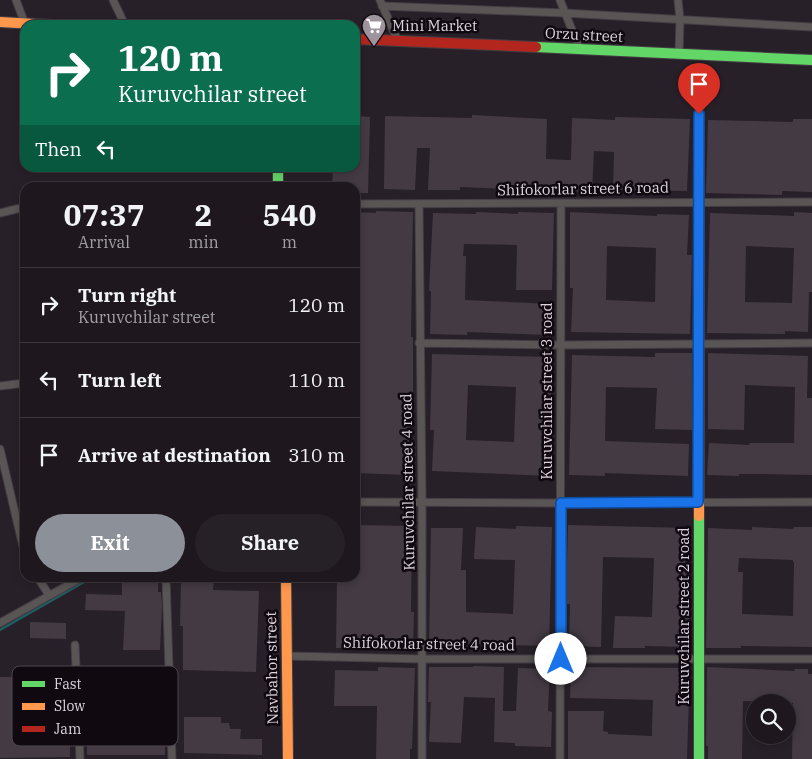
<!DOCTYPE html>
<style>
:root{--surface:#1e181e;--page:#262127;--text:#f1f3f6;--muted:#a1a0a4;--line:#3c373c;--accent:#8c9099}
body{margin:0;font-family:"IBM Plex Serif",serif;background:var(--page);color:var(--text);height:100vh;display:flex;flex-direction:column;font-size:19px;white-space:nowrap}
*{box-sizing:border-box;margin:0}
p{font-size:16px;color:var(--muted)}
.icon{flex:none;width:28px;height:28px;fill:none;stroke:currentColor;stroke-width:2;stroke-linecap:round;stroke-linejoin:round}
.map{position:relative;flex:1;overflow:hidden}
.details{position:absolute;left:20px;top:182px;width:340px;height:400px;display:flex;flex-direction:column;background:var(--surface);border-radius:15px;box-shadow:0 2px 8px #0003,0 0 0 1px var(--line)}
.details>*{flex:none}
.guide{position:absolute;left:20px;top:20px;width:340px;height:152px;border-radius:15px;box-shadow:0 2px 8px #0003,0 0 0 1px var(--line);background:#0b6e4f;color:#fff;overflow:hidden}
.fabs{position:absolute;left:746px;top:694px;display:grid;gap:10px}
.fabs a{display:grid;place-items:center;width:50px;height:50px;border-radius:50%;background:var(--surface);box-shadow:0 2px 8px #0003,0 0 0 1px var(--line);font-size:25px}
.pin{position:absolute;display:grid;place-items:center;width:42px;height:42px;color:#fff;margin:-51px -21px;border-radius:50% 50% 50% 0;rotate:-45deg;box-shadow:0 0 5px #0007}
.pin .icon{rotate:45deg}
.me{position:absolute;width:55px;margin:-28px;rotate:0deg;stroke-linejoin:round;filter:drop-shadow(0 0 4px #0008)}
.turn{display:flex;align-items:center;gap:18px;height:105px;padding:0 15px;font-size:22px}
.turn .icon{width:65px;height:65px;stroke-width:2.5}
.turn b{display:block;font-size:35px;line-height:42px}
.then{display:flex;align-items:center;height:48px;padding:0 15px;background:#0003;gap:10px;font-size:19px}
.eta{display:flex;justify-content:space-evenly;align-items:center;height:85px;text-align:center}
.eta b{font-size:30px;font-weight:700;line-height:35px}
.button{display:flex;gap:10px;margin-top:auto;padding:10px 15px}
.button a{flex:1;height:58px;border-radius:30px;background:var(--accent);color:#fff;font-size:20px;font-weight:700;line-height:58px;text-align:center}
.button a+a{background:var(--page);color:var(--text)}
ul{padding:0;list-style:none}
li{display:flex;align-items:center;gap:15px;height:75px;padding:0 15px;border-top:1px solid var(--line)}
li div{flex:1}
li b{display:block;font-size:19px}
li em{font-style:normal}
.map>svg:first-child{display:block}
</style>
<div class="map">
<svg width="812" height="759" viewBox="0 0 812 759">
<rect width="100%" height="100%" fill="#282028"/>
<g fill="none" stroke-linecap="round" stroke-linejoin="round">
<!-- stream -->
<path stroke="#205d61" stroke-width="2.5" d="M0,630l91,-52"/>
</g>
<!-- building -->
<path fill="#433a43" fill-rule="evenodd" d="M472,115l75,4 -1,40 20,1h5l1,-42 43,2v-3l75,2 -3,72 -74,-1 1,-38 -20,-1 -2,41 -132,-5v3h-32l2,-42h-13l-2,42 -31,-1 1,-73 87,2z
M355,116l15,1 -2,76h-13v-5h-23l1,-20h22z
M793,119h19v73l-30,-1v4l-76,-2 2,-73 85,2z
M376,211l37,1 -2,125h2v58l-2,43h-2l-2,37 -52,-2v-261l21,1z
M476,212l42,2v-2l36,1 -2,77h-36l1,-45 -53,-1 -1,12h3l-1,44 85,4 -1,31 -82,-3v3l-37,-1 1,-43h-2l4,-78 43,1z
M570,212l87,4v-2l32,1 -2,40h5l-2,79 -119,-2 2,-44h-3zM607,246l49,2 -1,54 -49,-2z
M794,212l18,1v79h-3l-1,40 -23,-1v3l-78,-1 3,-120 84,3zM746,246l48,2 -2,55 -47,-1z
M655,353h37v77l-37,-1 2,-41 -51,-1 -1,54 84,3 -1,32 -83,-3v3l-36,-1 3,-120 83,2z
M708,353l100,3 -1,42h5v77l-50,-1h-23v2l-32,-1 2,-32 40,2 1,-2h44l1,-56 -50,-2 -1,45 -36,-1z
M432,354l119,3 -1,119 -118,-5 2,-41h-4zM468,385l48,2 -2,55 -48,-2z
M355,525l57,1 -1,86h3l-1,36h-77l1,-70h18z
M568,525l119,3 -2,42h5l-2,77 -43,-1v2h-32l2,-32 37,1 2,-59 -51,-1 -2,90 -32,-1 1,-42h-4z
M516,526l36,1 -3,119 -84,-2v2l-36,-1 2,-117h32l-2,42h5v42l47,2 2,-54 -41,-1 2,-32 40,2z
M752,527l41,2 1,-2h18v120l-71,-1v2h-35l2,-120 44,2zM739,558l54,2v2h1l-1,54 -51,-2 1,-42h-5z
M122,578h36v14h3l1,14 -2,44h-37l2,-39 -40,-1 1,-16 36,1z
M181,578h33l-1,12 46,1 -3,81 -73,-2v-44h-3z
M30,622l36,1v16l-36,-1z
M473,666l31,1 -1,44h13l2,-43 32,1 -2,42 4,1 -1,35 -36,-1v-3l-21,-1 1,-44 -31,-1 -3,46 -32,-1 2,-40h-3l1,-35h44z
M378,667l37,1 -3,81h-2v10h-34l1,-53h-43l1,-36 43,1z
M571,667l119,1 -3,91h-119v-48h36l-1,20 5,1v2l44,2v-8l1,-28 -83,-2z
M707,667l87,4 1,-2h13v5h4v85h-20l1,-56 -50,-2 -1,58h-34v-13h-2z
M0,677h68l-1,45h3v35l-70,1z
M86,677l36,1 -1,41h44v36h-78z
M184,717h37v6h8l1,6h11l-1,10h22v16l-78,-2z"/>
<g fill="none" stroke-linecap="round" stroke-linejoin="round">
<defs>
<path id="street" d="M16,0l9,24
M113,0l12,25
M380,0l18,41
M560,0l20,50
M678,0l2,19 -1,35
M382,6l182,7 248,14
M355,204l457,-2
M419,204l3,297v258
M0,213l25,-6
M419,343l141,2 252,-2
M0,386l25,-3
M0,449l25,106
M355,502l206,1 251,-1
M38,578l11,17
M166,578l6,181
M0,623l81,-45
M75,645l5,114
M286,656l137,3h389
M560,759l1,-555"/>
<path id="fast" d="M536,47l276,13
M278,168v20
M699,516v243"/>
<path id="slow" d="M0,22l53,3
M699,114v402
M286,578l2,181"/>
<path id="jam" d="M355,39l181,8"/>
</defs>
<!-- street casing -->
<use href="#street" stroke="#443d44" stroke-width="9"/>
<!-- fast casing -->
<use href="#fast" stroke="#443d44" stroke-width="12"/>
<!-- slow casing -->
<use href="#slow" stroke="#443d44" stroke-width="12"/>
<!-- jam casing -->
<use href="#jam" stroke="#443d44" stroke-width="12"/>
<!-- street -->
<use href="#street" stroke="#595555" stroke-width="7"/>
<!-- fast -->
<use href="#fast" stroke="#63d668" stroke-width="10"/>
<!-- slow -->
<use href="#slow" stroke="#ff974d" stroke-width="10"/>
<!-- jam -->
<use href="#jam" stroke="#b3261e" stroke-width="10"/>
</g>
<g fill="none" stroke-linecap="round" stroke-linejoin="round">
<defs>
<path id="route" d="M561,659v-156l137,-1 1,-388"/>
</defs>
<!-- route casing -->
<use href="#route" stroke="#114b97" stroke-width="12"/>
<!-- route -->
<use href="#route" stroke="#1a73e8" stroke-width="9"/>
</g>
<!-- icons -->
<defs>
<symbol id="supermarket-pin" viewBox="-11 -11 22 30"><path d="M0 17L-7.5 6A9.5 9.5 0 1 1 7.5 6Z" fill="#9e949e" stroke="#100a10"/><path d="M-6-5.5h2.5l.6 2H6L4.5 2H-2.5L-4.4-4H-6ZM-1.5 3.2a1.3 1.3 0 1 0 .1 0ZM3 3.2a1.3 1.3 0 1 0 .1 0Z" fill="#fff"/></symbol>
</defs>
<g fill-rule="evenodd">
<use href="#supermarket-pin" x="360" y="12" width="28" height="38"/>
</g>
<g text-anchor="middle" stroke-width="5" stroke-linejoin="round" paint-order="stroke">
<!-- poi labels -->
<g font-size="15" fill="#ddd3dd" stroke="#100a10" text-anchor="start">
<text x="392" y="31">Mini Market</text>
</g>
<!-- street labels -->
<g font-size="15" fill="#ddd3dd" stroke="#100a10">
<text transform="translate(584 35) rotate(3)" y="5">Orzu street</text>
<text transform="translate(583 189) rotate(-1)" y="5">Shifokorlar street 6 road</text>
<text transform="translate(547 391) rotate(-90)" y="5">Kuruvchilar street 3 road</text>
<text transform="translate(408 482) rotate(-91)" y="5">Kuruvchilar street 4 road</text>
<text transform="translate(684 616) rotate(-90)" y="5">Kuruvchilar street 2 road</text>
<text transform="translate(429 644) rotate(1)" y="5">Shifokorlar street 4 road</text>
<text transform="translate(272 668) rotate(-91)" y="5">Navbahor street</text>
</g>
</g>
<!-- legend -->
<rect x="12" y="666" width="166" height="80" rx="8" fill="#100a10" stroke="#4e464e" stroke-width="1"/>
<rect x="22" y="681" width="23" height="6" fill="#63d668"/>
<rect x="22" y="703" width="23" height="7" fill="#ff974d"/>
<rect x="22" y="726" width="23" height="6" fill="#b3261e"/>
<g font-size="14" fill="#ddd3dd">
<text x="54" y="689">Fast</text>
<text x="54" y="711">Slow</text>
<text x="54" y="734">Jam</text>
</g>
</svg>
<div class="fabs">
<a><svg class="icon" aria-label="search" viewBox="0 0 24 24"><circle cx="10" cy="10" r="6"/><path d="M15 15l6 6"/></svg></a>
</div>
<div class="pin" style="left:699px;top:114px;background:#d93025"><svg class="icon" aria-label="arrive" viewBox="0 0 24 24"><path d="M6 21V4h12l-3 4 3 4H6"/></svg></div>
<svg class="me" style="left:561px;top:659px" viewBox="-20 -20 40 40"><circle r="19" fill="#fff"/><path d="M0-13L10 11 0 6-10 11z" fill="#1a73e8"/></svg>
<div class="guide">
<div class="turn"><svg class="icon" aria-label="right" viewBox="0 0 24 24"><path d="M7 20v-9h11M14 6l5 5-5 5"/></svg><div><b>120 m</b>Kuruvchilar street</div></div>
<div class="then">Then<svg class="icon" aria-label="left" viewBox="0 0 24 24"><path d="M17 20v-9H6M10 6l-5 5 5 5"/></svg></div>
</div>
<section class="details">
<div class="eta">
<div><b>07:37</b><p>Arrival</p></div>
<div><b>2</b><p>min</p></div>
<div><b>540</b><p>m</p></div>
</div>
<ul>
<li><svg class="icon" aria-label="right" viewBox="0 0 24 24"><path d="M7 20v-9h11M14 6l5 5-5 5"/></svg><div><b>Turn right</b><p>Kuruvchilar street</p></div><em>120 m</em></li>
<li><svg class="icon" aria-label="left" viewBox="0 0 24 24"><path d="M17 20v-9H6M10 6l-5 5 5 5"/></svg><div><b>Turn left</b></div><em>110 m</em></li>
<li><svg class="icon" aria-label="arrive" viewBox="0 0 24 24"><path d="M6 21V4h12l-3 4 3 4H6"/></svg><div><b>Arrive at destination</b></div><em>310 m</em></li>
</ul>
<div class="button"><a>Exit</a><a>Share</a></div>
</section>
</div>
